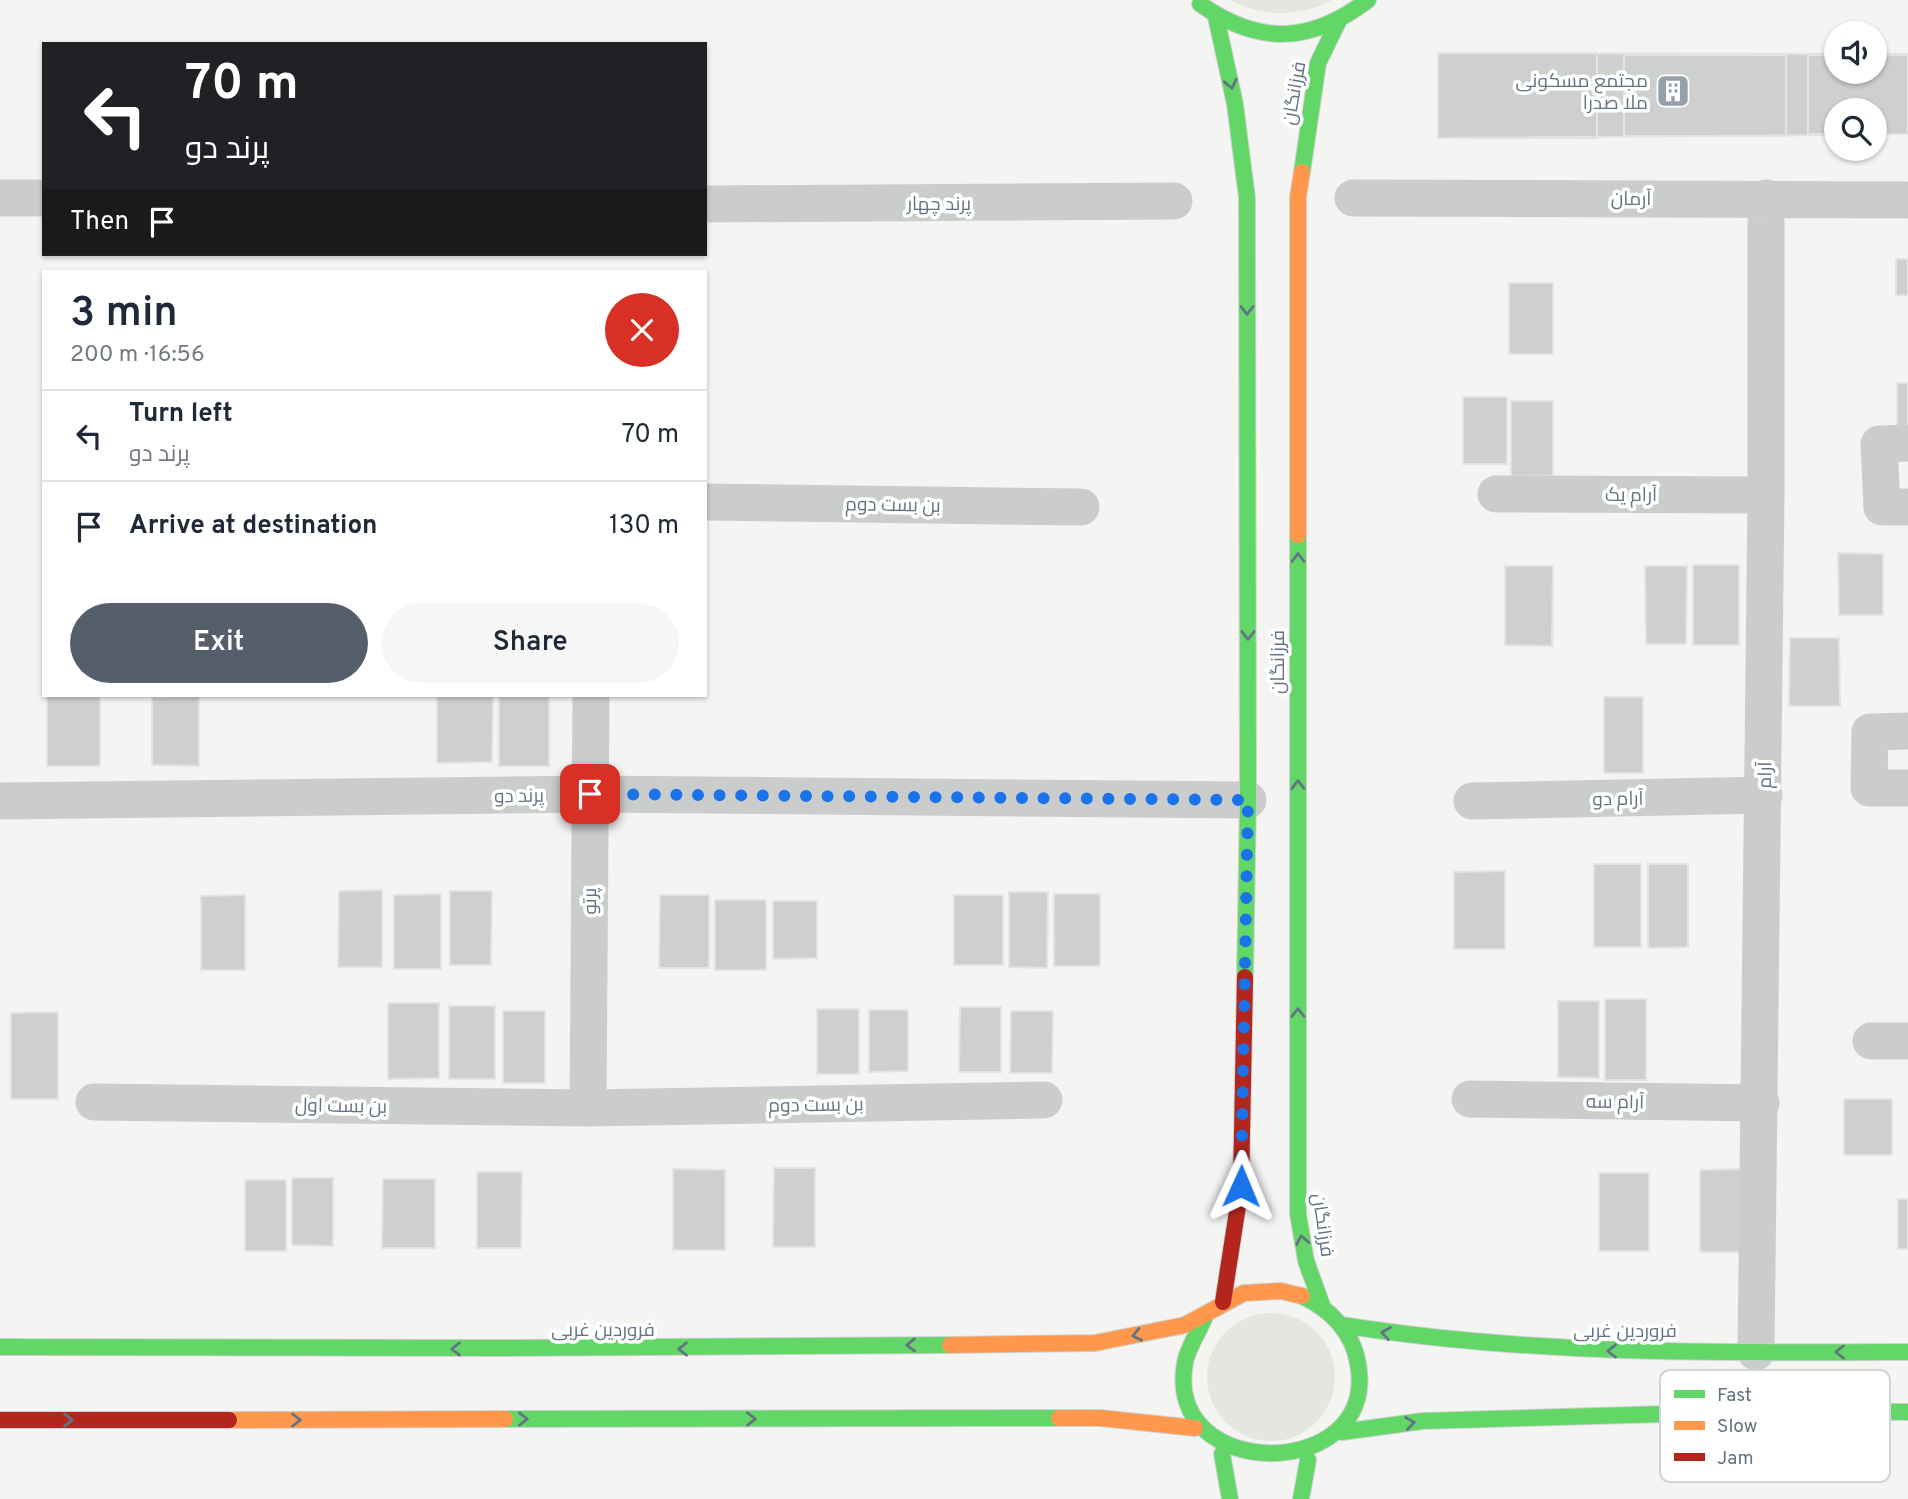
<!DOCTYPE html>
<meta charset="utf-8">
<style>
:root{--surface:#fff;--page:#f6f6f7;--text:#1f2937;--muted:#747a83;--line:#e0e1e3;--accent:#545f6b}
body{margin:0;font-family:Overpass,Cairo,sans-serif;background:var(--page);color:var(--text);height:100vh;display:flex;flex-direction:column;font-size:26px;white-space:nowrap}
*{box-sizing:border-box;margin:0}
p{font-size:23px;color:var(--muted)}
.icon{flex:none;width:38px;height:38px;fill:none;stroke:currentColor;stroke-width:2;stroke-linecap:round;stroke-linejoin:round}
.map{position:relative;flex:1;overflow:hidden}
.details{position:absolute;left:42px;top:270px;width:665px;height:427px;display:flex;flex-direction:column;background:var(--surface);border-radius:0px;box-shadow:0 2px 5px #0004}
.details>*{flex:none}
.hud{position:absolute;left:42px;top:42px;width:665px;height:214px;border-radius:0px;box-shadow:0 2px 5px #0004;background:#202124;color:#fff;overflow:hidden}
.buttons{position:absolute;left:1824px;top:21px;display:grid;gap:14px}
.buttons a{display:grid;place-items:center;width:63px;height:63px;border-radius:50%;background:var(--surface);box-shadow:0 2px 5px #0004;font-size:35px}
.pin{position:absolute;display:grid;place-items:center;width:60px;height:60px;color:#fff;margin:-30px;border-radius:14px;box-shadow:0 4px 10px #0006}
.me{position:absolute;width:77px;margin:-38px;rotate:1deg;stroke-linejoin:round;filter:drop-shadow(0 0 5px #0008)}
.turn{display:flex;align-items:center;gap:24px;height:147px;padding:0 28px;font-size:32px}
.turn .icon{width:91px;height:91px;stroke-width:2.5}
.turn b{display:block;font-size:49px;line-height:60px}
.then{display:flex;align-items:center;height:66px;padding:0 28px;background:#0003;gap:14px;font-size:26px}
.round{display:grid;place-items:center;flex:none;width:74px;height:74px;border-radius:37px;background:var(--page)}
.head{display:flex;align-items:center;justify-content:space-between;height:119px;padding:0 28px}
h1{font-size:42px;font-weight:600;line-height:52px}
.primary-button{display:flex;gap:14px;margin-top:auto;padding:14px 28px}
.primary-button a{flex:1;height:80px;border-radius:42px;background:var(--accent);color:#fff;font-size:28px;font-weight:600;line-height:80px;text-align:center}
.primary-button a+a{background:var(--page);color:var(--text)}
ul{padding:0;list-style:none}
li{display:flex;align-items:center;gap:21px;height:91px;padding:0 28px;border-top:2px solid var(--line)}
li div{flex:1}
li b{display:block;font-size:26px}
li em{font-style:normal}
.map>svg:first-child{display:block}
</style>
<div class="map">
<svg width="1908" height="1499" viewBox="0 0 1908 1499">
<rect width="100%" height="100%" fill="#f4f4f2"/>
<!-- green -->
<path fill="#e3e7e0" d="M1230,0h102c-33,17 -69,18 -102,0z
M1207 1377a64 64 0 1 1 128 0a64 64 0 1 1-128 0Z"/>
<!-- building -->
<path fill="#cecfcf" stroke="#e3e3e2" stroke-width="2" d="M1438,53h159v85h-159z
M1438,53l398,1v18h38v-18h34v80h-34v-24h-38v25l-398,3z
M1624,55h162v81h-162z
M1808,55h28v17h38v-17h34v79h-34v-24h-38v24h-28z
M1896,259h12v36h-12z
M1509,283h44v71h-44z
M1897,383h11v43h-11z
M1463,397h44v67h-44z
M1511,401h42v75h-42z
M1838,553l45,1v61h-44z
M1693,565h46v80h-46z
M1505,566h48l-1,80 -47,-1z
M1645,566h42l-1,78h-40z
M1790,638h49l1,68h-51z
M47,695h53v71h-53z
M437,695h56l-1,67 -55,1z
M499,695h50v71h-50z
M199,696v70l-47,-1v-68z
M1604,697h39v76h-39z
M1594,864h47v83h-47z
M1648,864h40v83l-40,1z
M1505,871v78h-51v-77z
M382,890v77h-44l1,-76z
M450,891h42l-1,74h-41z
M1009,892h39l-1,76 -38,-1z
M441,894v75h-47v-74z
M1054,894h46v72h-46z
M245,895v75h-44v-74z
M660,895h49v73h-50z
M954,895h49v70h-49z
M715,900h51v70h-51z
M773,901h44v57l-44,1z
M1605,999h41v81h-41z
M1558,1001h41v77l-41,-1z
M388,1003h51v75l-51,1z
M449,1006h46v73h-46z
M960,1007h41v65h-42z
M817,1009h42v65h-42z
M869,1010h39v61l-39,1z
M503,1011h42v72h-42z
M1011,1011h42l-1,62h-42z
M58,1012v87h-47v-86z
M1844,1099h48v56h-48z
M774,1168h41v79h-42z
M673,1169l52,1v80h-52z
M1742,1169v83h-42v-82z
M477,1172h45l-1,76h-44z
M1599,1173h50v78h-50z
M292,1178h41v68l-41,-1z
M383,1179h52v69h-53z
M245,1180h41v71h-41z
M1898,1199h10v50h-10z"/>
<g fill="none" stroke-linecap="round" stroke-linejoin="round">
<defs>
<path id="fast" d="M1200,4c60,42 111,39 168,-4
M1216,17l19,87 12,94 1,602 -3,177
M1302,172l16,-109 20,-41
M1298,535v679l8,47 16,44
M1204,1319c-6,14 -17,30 -19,44 -22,121 195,119 173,1 -5,-32 -28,-55 -56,-68
M1342,1325c188,30 376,28 566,27
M0,1347l493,1 457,-3
M505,1419l554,-1
M1342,1432l81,-11 349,-10 136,1
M1222,1454l8,45
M1301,1499l7,-39"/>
<path id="slow" d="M1298,535v-338l4,-25
M950,1345l145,-2 90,-18 59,-32 37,-2 21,5
M1059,1418h41l95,10
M229,1420l276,-1"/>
<path id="jam" d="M1223,1302l18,-116 4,-209
M0,1420h229"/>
</defs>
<!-- fast casing -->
<use href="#fast" stroke="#d0d2d2" stroke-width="18"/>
<!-- slow casing -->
<use href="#slow" stroke="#d0d2d2" stroke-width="18"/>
<!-- jam casing -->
<use href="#jam" stroke="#d0d2d2" stroke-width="18"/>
<!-- street -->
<path stroke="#cbcdcd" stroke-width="37" d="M0,198h44
M1353,198l555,2
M705,204l469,-3
M1908,443l-29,1 3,63h26
M1496,494l270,1
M705,502l376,5
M1908,731l-38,1 -1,56h39
M0,801l590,-7 658,6
M1472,801l292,-6
M1871,1041h37
M1470,1099l291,4
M94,1102l494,6 456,-8
M588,1108l3,-413
M1756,1352l10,-857v-297"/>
<!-- fast -->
<use href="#fast" stroke="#63d668" stroke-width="16"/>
<!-- slow -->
<use href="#slow" stroke="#ff974d" stroke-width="16"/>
<!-- jam -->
<use href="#jam" stroke="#b3261e" stroke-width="16"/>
</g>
<!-- one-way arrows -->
<defs><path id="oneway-chevron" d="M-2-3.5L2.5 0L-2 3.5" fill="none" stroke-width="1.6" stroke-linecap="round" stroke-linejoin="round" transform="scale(1.75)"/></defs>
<g stroke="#627383">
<use href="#oneway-chevron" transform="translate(1231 84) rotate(78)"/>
<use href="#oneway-chevron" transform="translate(1247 310) rotate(90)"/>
<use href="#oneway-chevron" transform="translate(1298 558) rotate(-90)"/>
<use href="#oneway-chevron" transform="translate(1248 635) rotate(90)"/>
<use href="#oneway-chevron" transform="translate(1298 785) rotate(-90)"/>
<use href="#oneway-chevron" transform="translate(1298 1013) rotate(-90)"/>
<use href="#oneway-chevron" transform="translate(1302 1240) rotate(-100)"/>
<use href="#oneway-chevron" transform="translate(1386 1333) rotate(-170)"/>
<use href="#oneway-chevron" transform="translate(1137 1335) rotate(168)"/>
<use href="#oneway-chevron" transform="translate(911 1345) rotate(179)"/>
<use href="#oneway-chevron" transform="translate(456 1349) rotate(-180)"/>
<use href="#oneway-chevron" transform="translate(683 1349) rotate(179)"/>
<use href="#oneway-chevron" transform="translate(1612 1351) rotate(-180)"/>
<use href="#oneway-chevron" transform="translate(1840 1352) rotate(-180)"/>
<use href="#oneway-chevron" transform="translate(523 1419)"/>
<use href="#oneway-chevron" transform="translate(751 1419)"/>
<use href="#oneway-chevron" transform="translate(68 1420)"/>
<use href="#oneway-chevron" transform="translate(296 1420)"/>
<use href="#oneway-chevron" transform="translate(1410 1423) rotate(-8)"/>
</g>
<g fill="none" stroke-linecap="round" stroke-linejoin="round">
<!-- route -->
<path stroke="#1a73e8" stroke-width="12" stroke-dasharray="0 21.6" d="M590,794l658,6 -7,386"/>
</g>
<!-- icons -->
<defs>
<symbol id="building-square" viewBox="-11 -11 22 22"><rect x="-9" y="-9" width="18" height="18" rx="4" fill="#95a0aa" stroke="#fff"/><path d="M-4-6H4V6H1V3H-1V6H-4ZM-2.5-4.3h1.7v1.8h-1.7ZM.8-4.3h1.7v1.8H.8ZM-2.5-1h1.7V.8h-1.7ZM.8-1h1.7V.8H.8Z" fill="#fff"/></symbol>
</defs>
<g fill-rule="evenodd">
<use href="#building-square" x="1654" y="72" width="38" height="38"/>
</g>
<g text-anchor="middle" stroke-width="7" stroke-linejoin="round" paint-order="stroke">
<!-- poi labels -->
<g font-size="19" fill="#627383" stroke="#fff" text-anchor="end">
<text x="1648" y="87">مجتمع مسکونی<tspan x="1648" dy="22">ملا صدرا</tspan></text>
</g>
<!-- street labels -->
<g font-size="19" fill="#627383" stroke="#fff">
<text transform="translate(1293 93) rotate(-80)" y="7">فرزانگان</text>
<text x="1631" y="205">آرمان</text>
<text x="939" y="210">پرند چهار</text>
<text x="1631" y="501">آرام یک</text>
<text transform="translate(893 504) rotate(1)" y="7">بن بست دوم</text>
<text transform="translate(1277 662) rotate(-90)" y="7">فرزانگان</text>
<text transform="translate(1764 775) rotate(-89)" y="7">آرام</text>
<text transform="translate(519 795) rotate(-1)" y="7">پرند دو</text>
<text transform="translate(1618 798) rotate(-1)" y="7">آرام دو</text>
<text transform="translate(589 901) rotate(-90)" y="7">پرتو</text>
<text transform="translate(1615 1101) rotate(1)" y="7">آرام سه</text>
<text transform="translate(816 1104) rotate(-1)" y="7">بن بست دوم</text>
<text transform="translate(341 1105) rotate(1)" y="7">بن بست اول</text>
<text transform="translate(1324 1225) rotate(82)" y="7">فرزانگان</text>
<text x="603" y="1336">فروردین غربی</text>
<text x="1625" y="1337">فروردین غربی</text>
</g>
</g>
<!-- legend -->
<rect x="1660" y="1370" width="230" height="112" rx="10" fill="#fff" stroke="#d0d5da" stroke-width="2"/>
<rect x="1674" y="1390" width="31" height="8" fill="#63d668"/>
<rect x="1674" y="1421" width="31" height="9" fill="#ff974d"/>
<rect x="1674" y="1453" width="31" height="8" fill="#b3261e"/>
<g font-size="19" fill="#627383">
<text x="1717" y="1401">Fast</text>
<text x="1717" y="1432">Slow</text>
<text x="1717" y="1464">Jam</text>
</g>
</svg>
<div class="buttons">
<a><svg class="icon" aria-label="sound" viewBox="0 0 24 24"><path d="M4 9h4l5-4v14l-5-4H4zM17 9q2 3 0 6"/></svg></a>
<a><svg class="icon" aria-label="search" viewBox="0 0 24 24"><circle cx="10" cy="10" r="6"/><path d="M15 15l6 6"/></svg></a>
</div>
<div class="pin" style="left:590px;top:794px;background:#d93025"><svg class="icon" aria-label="arrive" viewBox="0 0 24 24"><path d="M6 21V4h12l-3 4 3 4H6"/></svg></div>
<svg class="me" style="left:1241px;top:1186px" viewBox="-20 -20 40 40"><path d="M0-17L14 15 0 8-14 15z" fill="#1a73e8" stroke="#fff" stroke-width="4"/></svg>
<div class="hud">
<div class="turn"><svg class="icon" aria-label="left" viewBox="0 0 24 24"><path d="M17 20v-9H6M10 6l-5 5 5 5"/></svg><div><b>70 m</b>پرند دو</div></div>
<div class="then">Then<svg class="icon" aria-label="arrive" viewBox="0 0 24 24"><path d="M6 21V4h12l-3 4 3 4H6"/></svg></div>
</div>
<section class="details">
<div class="head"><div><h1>3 min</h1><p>200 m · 16:56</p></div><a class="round" style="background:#d93025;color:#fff"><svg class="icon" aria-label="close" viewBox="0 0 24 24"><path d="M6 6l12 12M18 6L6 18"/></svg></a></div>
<ul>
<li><svg class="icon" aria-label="left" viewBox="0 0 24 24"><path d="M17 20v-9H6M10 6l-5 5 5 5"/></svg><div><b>Turn left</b><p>پرند دو</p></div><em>70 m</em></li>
<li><svg class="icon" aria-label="arrive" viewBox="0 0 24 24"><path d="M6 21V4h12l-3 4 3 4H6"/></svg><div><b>Arrive at destination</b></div><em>130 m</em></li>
</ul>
<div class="primary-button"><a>Exit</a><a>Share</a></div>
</section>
</div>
